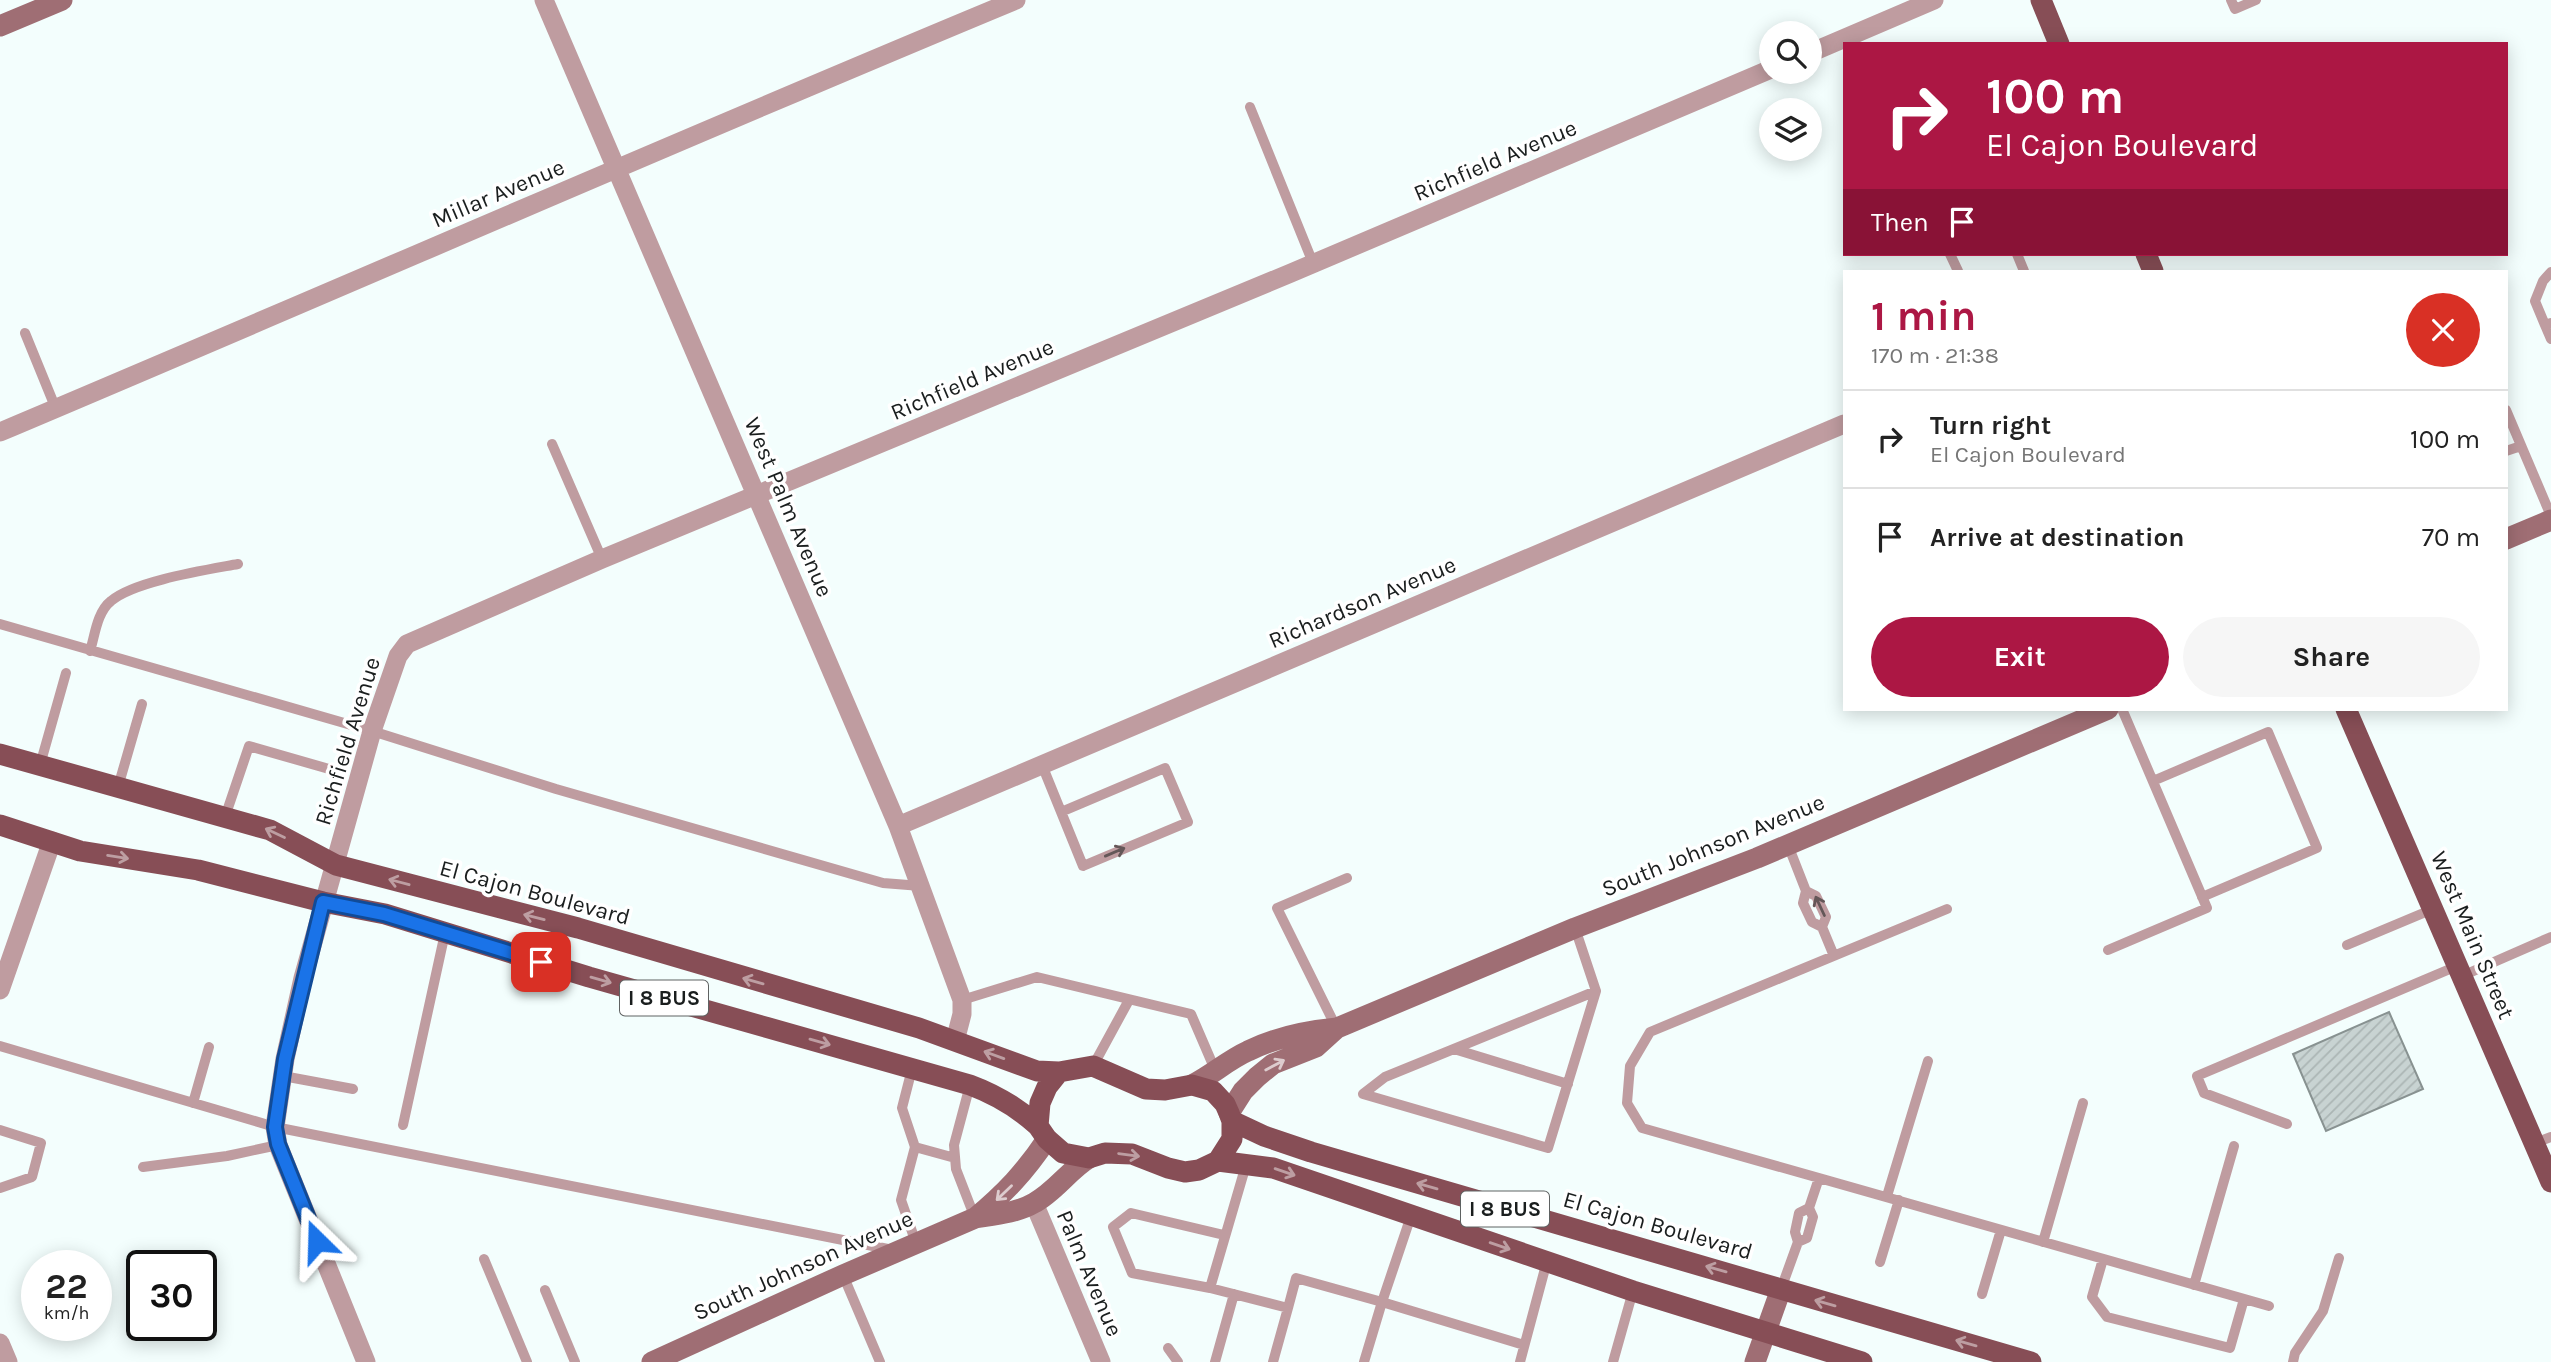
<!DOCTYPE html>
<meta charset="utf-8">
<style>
:root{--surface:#fff;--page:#f6f6f6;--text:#222;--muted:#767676;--line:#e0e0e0;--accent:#ac1744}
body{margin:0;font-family:Karla,sans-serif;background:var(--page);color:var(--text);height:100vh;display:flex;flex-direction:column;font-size:26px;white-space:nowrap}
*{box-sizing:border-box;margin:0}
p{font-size:23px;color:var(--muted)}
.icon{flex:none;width:38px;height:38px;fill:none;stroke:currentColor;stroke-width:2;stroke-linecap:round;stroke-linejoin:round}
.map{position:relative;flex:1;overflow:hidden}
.side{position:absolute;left:1843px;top:270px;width:665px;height:441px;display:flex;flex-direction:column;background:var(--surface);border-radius:0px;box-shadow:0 4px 18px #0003}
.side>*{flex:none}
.hud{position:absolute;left:1843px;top:42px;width:665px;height:214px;border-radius:0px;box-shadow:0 4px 18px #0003;background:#ac1744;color:#fff;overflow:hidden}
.fabs{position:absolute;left:1759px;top:21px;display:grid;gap:14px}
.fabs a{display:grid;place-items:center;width:63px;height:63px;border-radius:50%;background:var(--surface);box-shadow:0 4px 18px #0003;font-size:35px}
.speed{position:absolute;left:21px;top:1250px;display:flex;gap:14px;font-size:35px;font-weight:700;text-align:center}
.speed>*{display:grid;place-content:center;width:91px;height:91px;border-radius:50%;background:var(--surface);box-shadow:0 4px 18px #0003;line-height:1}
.speed small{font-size:18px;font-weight:400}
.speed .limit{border:4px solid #111;border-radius:10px;background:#fff;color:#111}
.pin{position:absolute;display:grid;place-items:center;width:60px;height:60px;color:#fff;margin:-30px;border-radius:14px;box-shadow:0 4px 10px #0006}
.me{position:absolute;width:77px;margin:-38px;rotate:338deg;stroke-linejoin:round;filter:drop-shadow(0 0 5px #0008)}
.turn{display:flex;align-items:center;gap:24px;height:147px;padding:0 28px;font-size:32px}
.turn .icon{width:91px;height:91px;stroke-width:2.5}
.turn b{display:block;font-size:49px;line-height:60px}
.then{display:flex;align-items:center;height:66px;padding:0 28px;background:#0003;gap:14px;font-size:26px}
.round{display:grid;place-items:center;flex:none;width:74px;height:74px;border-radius:37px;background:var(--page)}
.overview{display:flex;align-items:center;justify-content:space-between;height:119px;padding:0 28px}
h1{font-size:42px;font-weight:700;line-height:52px;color:var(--accent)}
.cta{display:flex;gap:14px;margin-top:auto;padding:14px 28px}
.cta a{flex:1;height:80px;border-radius:42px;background:var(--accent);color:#fff;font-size:28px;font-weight:700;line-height:80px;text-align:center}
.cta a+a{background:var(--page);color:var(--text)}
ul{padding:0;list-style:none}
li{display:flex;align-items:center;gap:21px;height:98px;padding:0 28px;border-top:2px solid var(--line)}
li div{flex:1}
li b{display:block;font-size:26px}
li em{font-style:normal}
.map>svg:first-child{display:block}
</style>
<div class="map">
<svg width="2551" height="1362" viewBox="0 0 2551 1362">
<defs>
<pattern id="building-hatch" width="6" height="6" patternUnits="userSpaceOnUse" patternTransform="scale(1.75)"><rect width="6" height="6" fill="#c8d3d2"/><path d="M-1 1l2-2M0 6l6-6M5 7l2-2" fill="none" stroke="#abb5b4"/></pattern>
</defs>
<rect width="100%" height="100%" fill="#f3fefd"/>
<!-- building -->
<path fill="url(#building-hatch)" stroke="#889291" stroke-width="2" d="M2389,1012l34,77 -97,42 -33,-77z"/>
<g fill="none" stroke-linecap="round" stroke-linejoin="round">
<!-- lane -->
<path stroke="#bf9ca0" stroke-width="10" d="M2231,0l4,9 21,-9
M1250,107l63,156
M1950,254l8,17
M2017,254l7,17
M2551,272l-8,9 -8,20 10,24 6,-2
M2545,325l6,14
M25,333l31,76
M2506,410l45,106
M552,444l50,115
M2506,451l15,-5
M0,624l372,107 184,58 327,94 38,3
M90,651c5,-16 7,-39 21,-50 23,-20 95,-31 127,-37
M40,765l26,-92
M1042,765l41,101 105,-44 -23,-54 -104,44
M2153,781l115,-49 49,116 -115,49
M118,787l24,-83
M225,817l24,-71 80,23
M1788,845l18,46 -3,12 9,19 10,5 12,29
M1806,891l10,5 10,21 -4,10
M1575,928l21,63 -48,157 -185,-54 22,-17 211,-86
M2347,945l86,-36
M2108,950l99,-42 -85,-199
M2462,976l89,-39
M962,1000l75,-23 154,37 25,58
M1336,1027l-59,-119 70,-30
M0,1046l275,81 618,123
M1454,1049l114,35
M1093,1066l36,-66
M912,1069l-10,39 13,39 -14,53 15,43
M283,1076l70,13
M970,1085l-16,60 2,24 19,49
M193,1103l16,-56
M2287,1124l-83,-31 -7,-17 260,-110
M403,1125l42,-192
M0,1130l41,13 -9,34 -32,11
M2535,1143l16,-6
M915,1147l40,11
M143,1167l84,-11 51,-11
M1819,1178l450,128
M1887,1196l41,-135
M1224,1235l-93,-22 -18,14 19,46 78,15 36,-123
M1798,1242l9,-4 6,-21 -4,-9
M2043,1242l40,-139
M484,1259l43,103
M2103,1259l-11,38 15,20 123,31 14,-49
M1880,1262l19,-62
M843,1275l37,87
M2194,1285l40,-139
M1210,1288l78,20 8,-30 86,24 29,-86
M1781,1289l17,-47 -3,-10 4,-19 10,-5 10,-30 -177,-50 -15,-25 3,-37 20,-34 297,-123
M545,1290l30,72
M1982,1294l19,-64
M1168,1348l10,14
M1215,1362l19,-68
M1273,1362l15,-54
M1364,1362l18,-60 142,43
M1520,1362l27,-101
M1613,1362l20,-71
M2293,1362l2,-9 28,-42 16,-53"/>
<!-- street -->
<path stroke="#bf9ca0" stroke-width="19" d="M544,0l354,826 64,174v14l-7,27
M1810,53l124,-53
M0,432c339,-143 676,-291 1016,-432
M898,826l946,-402
M0,990l52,-149
M1034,1203l67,159
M0,1343l8,19
M366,1362l-88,-217 -3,-18 10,-68 18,-81 69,-247 26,-75 9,-12 195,-85 689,-286 480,-204"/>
<!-- secondary -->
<path stroke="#9f6e74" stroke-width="21" d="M0,26l62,-26
M2506,539l45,-19
M1337,1028l238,-100 182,-70 351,-149
M1192,1085c20,-10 36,-25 56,-34 28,-14 58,-20 89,-23l-21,19 -43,17 -16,13 -14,14 -14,22
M1047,1139c-22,33 -42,54 -72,79 19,-3 42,-5 59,-15 21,-11 35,-33 55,-45
M652,1362l191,-87 132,-57
M1755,1362l26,-73"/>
<!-- primary -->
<path stroke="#874e56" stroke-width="21" d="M2041,0l18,44
M2146,254l7,17
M2346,709l205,473
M0,754l270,76 66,35 242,63 341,100 118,43 22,1 34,-6 53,23 19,1 27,-5 21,6 12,13 4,9 3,8v18l-14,22 -19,9 -14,2 -17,-4 -36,-14 -27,-1 -16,5 -26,-5 -16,-14 -9,-13 2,-23 7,-16 12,-15
M0,825l80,26 118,19 125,32 62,12 204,63 381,108c27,10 47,22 68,41
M1232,1121l32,15 47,16 720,210
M1218,1161l55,7 360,123 229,71"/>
</g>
<!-- one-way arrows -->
<defs><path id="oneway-shaft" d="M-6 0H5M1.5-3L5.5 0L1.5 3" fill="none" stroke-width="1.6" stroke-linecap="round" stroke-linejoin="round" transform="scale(1.75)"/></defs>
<g stroke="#bd9ea2">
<use href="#oneway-shaft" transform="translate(275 833) rotate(-155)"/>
<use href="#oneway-shaft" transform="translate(118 857) rotate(9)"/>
<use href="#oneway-shaft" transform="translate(399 882) rotate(-165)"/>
<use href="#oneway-shaft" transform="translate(534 917) rotate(-166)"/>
<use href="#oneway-shaft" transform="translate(601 980) rotate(16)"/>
<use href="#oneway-shaft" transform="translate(753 981) rotate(-164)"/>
<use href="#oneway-shaft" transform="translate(820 1042) rotate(16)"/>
<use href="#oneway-shaft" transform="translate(994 1055) rotate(-160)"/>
<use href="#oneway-shaft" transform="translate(1129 1155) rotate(8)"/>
<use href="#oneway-shaft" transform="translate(1285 1172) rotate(19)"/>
<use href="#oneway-shaft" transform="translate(1427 1186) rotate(-164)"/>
<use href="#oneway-shaft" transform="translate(1500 1246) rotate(19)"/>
<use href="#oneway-shaft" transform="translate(1716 1269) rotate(-164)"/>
<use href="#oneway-shaft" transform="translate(1825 1303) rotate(-164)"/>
<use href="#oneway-shaft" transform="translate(1966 1343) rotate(-164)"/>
</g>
<g stroke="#645758">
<use href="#oneway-shaft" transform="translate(1115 852) rotate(-23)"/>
<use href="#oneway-shaft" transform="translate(1820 906) rotate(-115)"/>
</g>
<g stroke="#ddccce">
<use href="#oneway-shaft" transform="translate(1275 1065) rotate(-28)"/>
<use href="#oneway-shaft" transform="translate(1004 1193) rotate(136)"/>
</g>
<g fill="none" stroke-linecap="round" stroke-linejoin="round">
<defs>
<path id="route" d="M317,1241l-39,-97 -3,-17 10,-68 38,-157 61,12 157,48"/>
</defs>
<!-- route casing -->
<use href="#route" stroke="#114b97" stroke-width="18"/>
<!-- route -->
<use href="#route" stroke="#1a73e8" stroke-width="12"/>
</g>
<g text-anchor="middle" stroke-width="7" stroke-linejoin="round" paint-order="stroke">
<!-- shield labels -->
<g fill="#fff" stroke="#5f6262" stroke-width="2">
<rect x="620" y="980.5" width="88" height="35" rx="5"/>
<rect x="1461" y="1191.5" width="88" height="35" rx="5"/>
</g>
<g font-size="21" font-weight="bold" fill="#1a1e1e">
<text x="664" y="1005">I 8 BUS</text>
<text x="1505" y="1216">I 8 BUS</text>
</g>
<!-- street labels -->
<g font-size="23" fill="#1a1e1e" stroke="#fff">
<text transform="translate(1495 160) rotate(-23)" y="8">Richfield Avenue</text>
<text transform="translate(498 193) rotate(-23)" y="8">Millar Avenue</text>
<text transform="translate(972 379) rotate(-23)" y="8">Richfield Avenue</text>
<text transform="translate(789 507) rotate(67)" y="8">West Palm Avenue</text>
<text transform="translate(1362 602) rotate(-23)" y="8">Richardson Avenue</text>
<text transform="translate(347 741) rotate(-73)" y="8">Richfield Avenue</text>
<text transform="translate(1713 845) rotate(-22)" y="8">South Johnson Avenue</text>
<text transform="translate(535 892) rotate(15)" y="8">El Cajon Boulevard</text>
<text transform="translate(2473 935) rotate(67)" y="8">West Main Street</text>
<text transform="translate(1658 1225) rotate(16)" y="8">El Cajon Boulevard</text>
<text transform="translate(803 1265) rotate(-24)" y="8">South Johnson Avenue</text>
<text transform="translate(1090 1273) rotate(67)" y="8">Palm Avenue</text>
</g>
</g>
</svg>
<div class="fabs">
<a><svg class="icon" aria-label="search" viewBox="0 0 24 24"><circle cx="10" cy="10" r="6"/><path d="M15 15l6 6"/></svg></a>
<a><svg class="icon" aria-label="layers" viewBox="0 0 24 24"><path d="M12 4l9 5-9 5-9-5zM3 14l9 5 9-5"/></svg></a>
</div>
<div class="speed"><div>22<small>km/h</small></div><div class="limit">30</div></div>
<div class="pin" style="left:541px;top:962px;background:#d93025"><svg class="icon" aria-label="arrive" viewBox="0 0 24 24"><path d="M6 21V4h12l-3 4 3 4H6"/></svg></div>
<svg class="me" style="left:317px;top:1241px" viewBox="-20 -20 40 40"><path d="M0-17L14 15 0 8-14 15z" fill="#1a73e8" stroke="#fff" stroke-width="4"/></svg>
<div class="hud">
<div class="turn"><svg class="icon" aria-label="right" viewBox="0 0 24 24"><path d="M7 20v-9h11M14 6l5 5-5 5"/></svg><div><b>100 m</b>El Cajon Boulevard</div></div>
<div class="then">Then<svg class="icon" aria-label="arrive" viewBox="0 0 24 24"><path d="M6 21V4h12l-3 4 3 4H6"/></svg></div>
</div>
<section class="side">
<div class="overview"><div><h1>1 min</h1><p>170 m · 21:38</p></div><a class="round" style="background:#d93025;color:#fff"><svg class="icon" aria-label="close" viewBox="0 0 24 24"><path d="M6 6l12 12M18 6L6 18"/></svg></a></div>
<ul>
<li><svg class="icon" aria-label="right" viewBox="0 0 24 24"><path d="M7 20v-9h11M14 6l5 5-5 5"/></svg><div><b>Turn right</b><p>El Cajon Boulevard</p></div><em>100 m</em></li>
<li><svg class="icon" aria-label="arrive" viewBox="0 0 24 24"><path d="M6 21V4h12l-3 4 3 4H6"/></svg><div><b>Arrive at destination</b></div><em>70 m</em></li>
</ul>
<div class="cta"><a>Exit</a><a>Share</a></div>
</section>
</div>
